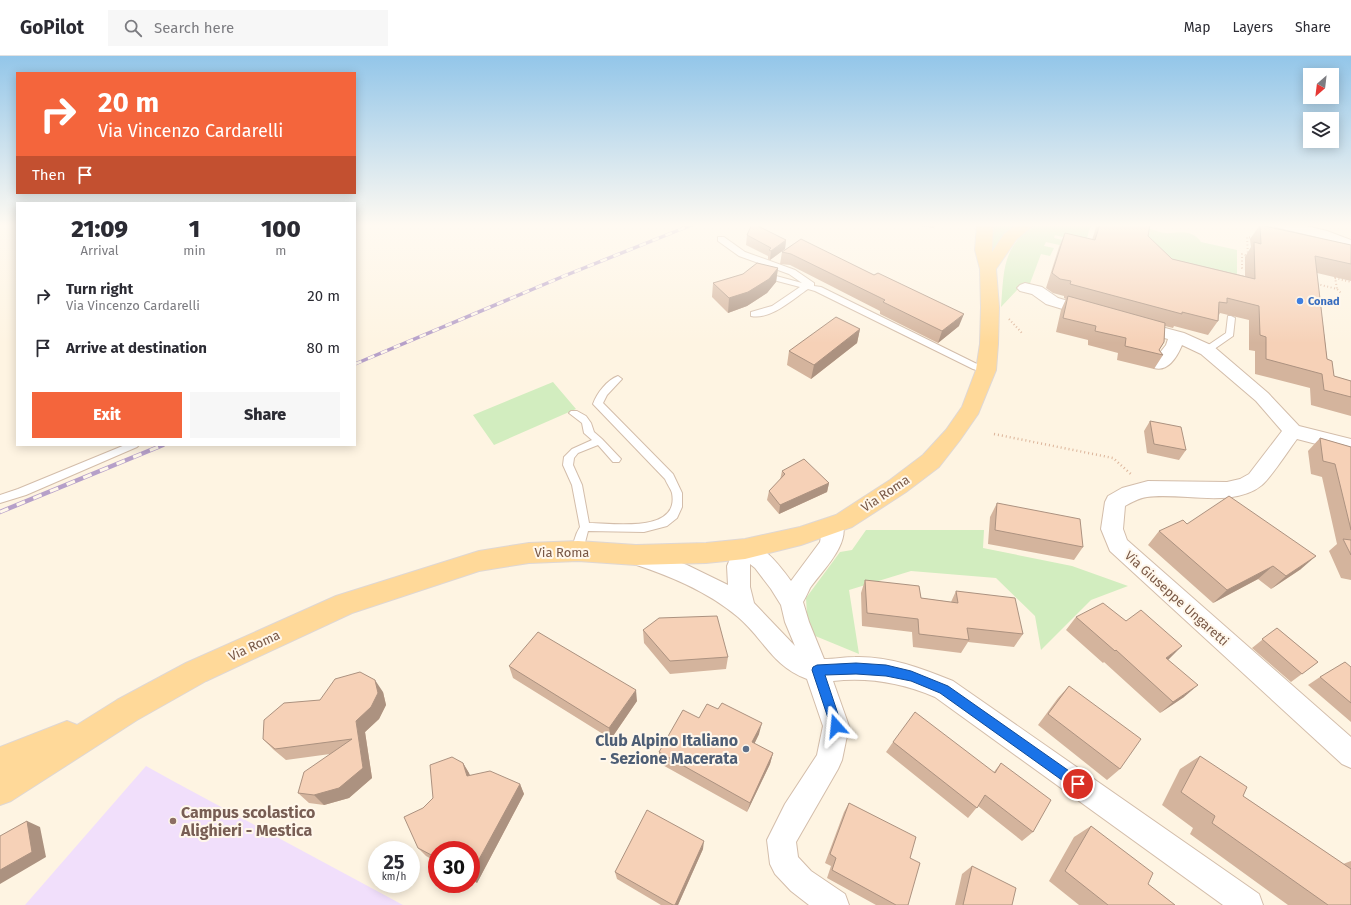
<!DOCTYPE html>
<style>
:root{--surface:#fff;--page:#f7f7f7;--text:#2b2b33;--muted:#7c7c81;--line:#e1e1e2;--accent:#f4653c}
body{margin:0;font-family:"Fira Sans",sans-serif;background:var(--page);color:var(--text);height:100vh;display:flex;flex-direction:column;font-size:15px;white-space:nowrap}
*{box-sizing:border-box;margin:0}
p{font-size:13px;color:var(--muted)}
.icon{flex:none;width:22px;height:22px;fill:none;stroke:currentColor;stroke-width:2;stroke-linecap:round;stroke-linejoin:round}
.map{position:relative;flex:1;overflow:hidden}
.side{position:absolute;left:16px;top:146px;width:340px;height:244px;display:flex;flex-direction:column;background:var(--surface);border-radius:0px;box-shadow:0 2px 10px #0003}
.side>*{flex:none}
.guide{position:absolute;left:16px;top:16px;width:340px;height:122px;border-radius:0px;box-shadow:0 2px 10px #0003;background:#f4653c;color:#fff;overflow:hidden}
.needle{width:26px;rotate:208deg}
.tools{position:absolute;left:1303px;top:12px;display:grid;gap:8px}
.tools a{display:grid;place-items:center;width:36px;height:36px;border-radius:0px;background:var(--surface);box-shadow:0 2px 10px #0003;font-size:20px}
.speed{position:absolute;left:368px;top:785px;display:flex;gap:8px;font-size:20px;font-weight:700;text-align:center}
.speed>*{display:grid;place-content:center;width:52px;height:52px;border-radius:50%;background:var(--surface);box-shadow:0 2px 10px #0003;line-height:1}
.speed small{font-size:10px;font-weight:400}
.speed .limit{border:6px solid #d22;background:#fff;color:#111}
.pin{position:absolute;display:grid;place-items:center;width:34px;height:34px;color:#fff;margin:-17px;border:2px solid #fff;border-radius:50%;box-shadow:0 1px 4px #0007}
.me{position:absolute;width:44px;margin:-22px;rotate:342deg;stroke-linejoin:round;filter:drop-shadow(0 0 3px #0008)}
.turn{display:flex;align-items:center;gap:14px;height:84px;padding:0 16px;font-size:18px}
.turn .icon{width:52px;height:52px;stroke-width:2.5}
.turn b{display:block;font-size:28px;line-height:34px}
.then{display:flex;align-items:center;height:38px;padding:0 16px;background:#0003;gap:8px;font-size:15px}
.eta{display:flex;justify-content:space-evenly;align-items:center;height:68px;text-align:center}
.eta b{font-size:24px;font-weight:800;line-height:28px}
.primary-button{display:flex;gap:8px;margin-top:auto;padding:8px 16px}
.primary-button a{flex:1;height:46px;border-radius:0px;background:var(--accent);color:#fff;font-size:16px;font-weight:800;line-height:46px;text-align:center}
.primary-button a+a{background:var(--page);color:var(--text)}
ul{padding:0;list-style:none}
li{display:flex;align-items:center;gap:12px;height:52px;padding:0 16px}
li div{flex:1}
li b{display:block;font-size:15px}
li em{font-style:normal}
header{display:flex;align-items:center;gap:24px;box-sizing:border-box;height:56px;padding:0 20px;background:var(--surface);border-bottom:1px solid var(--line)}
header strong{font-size:19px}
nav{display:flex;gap:22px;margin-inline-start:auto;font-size:14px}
.search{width:280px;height:36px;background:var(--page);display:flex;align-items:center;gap:10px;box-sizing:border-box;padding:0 14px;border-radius:0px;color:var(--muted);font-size:15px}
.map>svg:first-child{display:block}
</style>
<header>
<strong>GoPilot</strong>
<div class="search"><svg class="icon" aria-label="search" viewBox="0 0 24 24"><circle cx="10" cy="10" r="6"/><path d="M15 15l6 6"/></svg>Search here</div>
<nav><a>Map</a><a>Layers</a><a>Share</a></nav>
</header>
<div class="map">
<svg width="1351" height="849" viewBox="0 0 1351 849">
<rect width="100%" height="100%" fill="#fef4e2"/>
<!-- education -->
<path fill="#f1dffb" d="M146,710l27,15 230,124h-378z"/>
<!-- green -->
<path fill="#d2edbf" d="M994,168l20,2 -10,9 -12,17h-2v-13z
M1039,168h54l-4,6 -3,13 -31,-8 -1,3 34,8 -2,5 -40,-9 -2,4 10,2 -4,8 -9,-2 -12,32 -10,2 -18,19c3,-37 1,-64 38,-83z
M1145,171c7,2 17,7 25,6 11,-1 23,-3 31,9l36,8v35l-106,-36z
M553,326l23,27 -82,36 -21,-30z
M866,474h118l-1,18 89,18 56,20 -37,14 -50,50 -6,-34 -39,-38 -85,-7 -62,19 10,64 -51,-21 -2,-35 34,-46 12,-2z"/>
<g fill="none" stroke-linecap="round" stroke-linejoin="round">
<defs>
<path id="lane" d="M718,181h6l21,15 50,18 19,13v3l7,1 158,78 10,3 1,2 -4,3 -13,-4 -158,-78 -7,-2c-15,10 -37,31 -57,27v-4l21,-6 28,-19 -38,-10v-4h3l37,10 -13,-9 -50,-18 -21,-15z
M1228,260h3l4,2 -2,18 -23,16h-6l-1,-2 1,-2 22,-15z
M618,320l4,3 -15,16 -4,8 70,71 9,19v14l-5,11 -10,8 -23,6 -56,-1 -6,23 -4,1 -4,-1c-3,-7 2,-21 6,-27l-8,-42 -9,-20 1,-8 8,-8 20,-9 -8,-7 -2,-10 -13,-10 2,-2h6l9,5 5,7 3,9 8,7 19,20 -2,3h-6l-15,-17 -20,8 -4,5 -1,7 9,20 7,38c23,0 91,11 83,-30 -1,-4 -5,-9 -7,-14l-72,-75c4,-11 14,-24 25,-28z
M125,389h14l-2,2 -111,48 -26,8v-8l18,-6z"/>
<path id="street" d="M1273,168h25l29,7 24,9v9l-34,-12 -42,-10z
M1025,227l17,4 16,11 37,11 2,3 -2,3 -6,2 -43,-13 -14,-10 -12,-3 -3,-3 3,-3z
M1139,265l45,12 29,13 55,47 31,33 52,13v14l-54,-14c-9,12 -25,37 -35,46 -29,24 -80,7 -115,12 -8,1 -15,5 -22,9l-2,23 4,11 224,197v31l-9,-4 -232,-213 -9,-22 4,-27 3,-6 14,-8 26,-7 79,1 13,-3 9,-5 33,-43 -26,-30 -55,-47 -19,-9c-5,12 -14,27 -28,23l-3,-4 15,-19 2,-6 -35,-9 -2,-4 2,-4z
M834,462l7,2c12,22 -19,51 -31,68 -2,4 -4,9 -7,14l6,20 15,37c11,0 21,-2 31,-2 34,-1 66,11 98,24l306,213 4,11h-40l-288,-208c-33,-14 -66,-20 -102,-16l16,45 -7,34 -4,9 -42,73 2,15 13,14 34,23 4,11h-40l-18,-14 -16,-17 -5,-10 -3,-24 18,-36 32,-49 6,-29 -16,-47c-35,-13 -43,-40 -69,-62 -32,-27 -71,-42 -110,-55l-3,-6 3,-6 8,-3 51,18 41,20 -1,-19 10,-23c21,-7 43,23 54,38l29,-39 3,-16 4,-6zM750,508l5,4 16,21 10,16 4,17 10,24 -41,-43 -4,-16z"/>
<path id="primary" d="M977,168h16l-1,28 12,-18 13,-10h18l-19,16 -20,29 3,38 -1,37 -2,26 -18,44 -18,26 -21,27 -33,25 -54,35 -51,18 -56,14 -39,4 -70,2 -58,-4 -49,2 -50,8 -127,42 -146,68 -69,39 -126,81 -11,4v-58l67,-26 10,4 40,-25 69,-37 150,-67 143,-45 50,-8 49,-2 58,4 70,-2 39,-4 55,-12 36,-12 54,-35 33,-25 23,-25 16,-23 14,-37 4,-26 1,-37 -1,-38 -5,-19z"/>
</defs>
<!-- lane casing -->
<use href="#lane" stroke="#d3bdaa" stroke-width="2"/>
<!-- street casing -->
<use href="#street" stroke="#d3bdaa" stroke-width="2"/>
<!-- primary casing -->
<use href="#primary" stroke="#dfd7d3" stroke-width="2"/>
<!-- path-far1 -->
<path stroke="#dcb49a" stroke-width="2" stroke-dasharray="1 2.5" stroke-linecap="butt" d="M1246,213l-4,-1v-14l6,2 -1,-19 6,1
M1335,221l2,12
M1335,222l16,4
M1317,228l20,5 4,4
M1009,263l13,14"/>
<!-- path -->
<path stroke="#dcb49a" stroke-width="2.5" stroke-dasharray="1 3" stroke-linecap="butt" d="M994,378l119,24 19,17"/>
<!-- lane -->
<use href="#lane" fill="#fff" fill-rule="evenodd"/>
<!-- street -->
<use href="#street" fill="#fff" fill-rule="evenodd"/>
<!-- primary -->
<use href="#primary" fill="#ffd999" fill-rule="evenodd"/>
<defs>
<path id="rail-far1" d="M355,308l209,-88 130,-52"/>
<path id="rail" d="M0,456l163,-67"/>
</defs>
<!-- rail-far1 casing -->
<use href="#rail-far1" stroke="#b6a0c9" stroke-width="3.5"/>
<!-- rail casing -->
<use href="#rail" stroke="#b6a0c9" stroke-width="4.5"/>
<!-- rail-far1 -->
<use href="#rail-far1" stroke="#fff7eb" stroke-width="2.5" stroke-dasharray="7" stroke-linecap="butt"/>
<!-- rail -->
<use href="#rail" stroke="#fff7eb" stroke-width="3" stroke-dasharray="9" stroke-linecap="butt"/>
</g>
<!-- wall -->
<path fill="#d4b49d" d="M907,168h28l-1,4z
M1097,168h53l-2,12 24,23 73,17v-19l6,-10 -1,-8 10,-14 91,20v36l-34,-8 10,86 7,17 17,5v35l-40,-11 -1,-17 -55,-14v-23l-6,-1v-30l-29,-7 -1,2 -1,6 -10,14 -34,-9 -1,2 -8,-2 -1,16 -5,8 4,5 -9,14 -37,-9 1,-7 -30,-8v-5l-32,-8 5,-22 5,-11 -2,-1v-2l-11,-3 -7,-5 13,-41 6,-14 27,7z
M747,179l39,5 -1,9 -15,11h-2v-4l-22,-11z
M801,183l158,87 -21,17 -58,-29v-3l-90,-46 -10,-1 2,-12z
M778,212l-2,14 -9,11 -20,13 -19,7 -16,-16 1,-14z
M860,273l-3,14 -46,36 -24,-14 2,-14z
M1150,365l36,29 -7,10 -32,-7 -3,-22z
M1320,382l31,9v133l-10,-2 -12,-27 8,-7 -15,-67 -11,-3 -3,-23z
M782,415l47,12 -2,9 -48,22 -12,-14 2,-9 11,-11z
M997,447l86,44 -9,13 -86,-16 2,-27z
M1187,468l114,45 -30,20 -13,-10 -45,24 -65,-58 11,-14z
M865,524l56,18 30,4 5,-11 67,43 -9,13 -46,-5 -7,11 -48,-6 -1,-15 -50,-6 -1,-33z
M1076,561l93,42 -1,1 16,37 -24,16 -56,-51 -1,1 -37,-33z
M1277,572l41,34 -27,20 -39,-34z
M643,574l85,27 -2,12 -56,5 -26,-31z
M509,610l128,35 -26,38 -98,-61z
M1351,611v55l-43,-37 12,-8z
M1069,630l51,83 -13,11 -69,-55 20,-27z
M383,636l3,13 -7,14 -14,13 7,46 -23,20 -25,7 -15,-2 -11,-10 32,-39 -44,6 -12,-10 -11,-11 57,-39z
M699,662l60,16 -5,10 19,9 -3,11 -23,48 -88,-49v-11z
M893,686l101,30 7,-9 32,69 -11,9 -44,-35 -10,12 -82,-66z
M1200,700l43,40 100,68 8,-3v44h-63l-98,-71 3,-6 -31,-23 18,-36z
M463,707l7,12 50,9 4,10 -47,89 -6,-3v-30h-34v12l-11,-6 -8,-8 15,-50z
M849,747l61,55 -2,47h-32l-49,-27 4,-12 -6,-3 19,-51z
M1091,770l57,58 27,21h-96l-30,-24 25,-44z
M703,793l-25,56h-17l-44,-26 -2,-7z
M972,810l40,39h-57l7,-31z"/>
<!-- shaded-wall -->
<path fill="#ac9280" d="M786,184l-1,9 -15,11 1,-9z
M778,212l-2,14 -9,11 -20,13 -19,7 1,-15z
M964,258l-5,12 -21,17 4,-12z
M860,273l-3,14 -46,36 3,-14z
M829,427l-2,9 -48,22 1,-9z
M1316,500l-15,13 -30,20 15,-13z
M1273,510l-15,13 -45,24 14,-13z
M1182,590l-13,13 -16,11 13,-12z
M375,624l8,12 3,13 -7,14 -14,13 7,46 -23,20 -25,7 -10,-10 49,-27 -7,-47z
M1198,629l-14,12 -24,16 13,-11z
M636,634l1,11 -26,38 -2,-11z
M762,667l-3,11 -9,19 2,-11z
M773,697l-3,11 -23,48 3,-9z
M463,707l6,10 4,13 -6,-10z
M520,728l4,10 -47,89 -6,-7v-2z
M27,765l13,6 6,30 -46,27v-14z
M704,785l-1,8 -25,56h-3z"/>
<!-- building -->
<path fill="#f6d1b7" stroke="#ac9280" d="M752,168h2l32,16 -15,11 -2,-1 2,-2 -24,-13z
M1100,168h50l-2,12 24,23 83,20 -1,-37 7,2 -1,-19 91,20v19l-36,-8 12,103 5,2 2,15 17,5v16l-27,-7 -2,-16 -56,-15v-22l-6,-2 -1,-29 -32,-8v5l-8,-1 -1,19 -36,-9v2l-112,-30 1,-3 -11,-2 -8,-6 13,-40 30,7z
M801,183l73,36 4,-2 86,41 -22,17 -59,-29 2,-2 -94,-46 -9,-2z
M757,207l21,5 -9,11 -21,13 -19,6 -16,-15 30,-9z
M1068,240l97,27 -1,19 -5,8 4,5 -38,-9 1,-8 -31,-7 1,-5 -33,-8z
M836,261l24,12 -46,36 -25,-14z
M1150,365l31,6 5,23 -32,-6z
M1320,382l31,9v83l-16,-66 -12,-3z
M804,403l25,24 -49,22 -11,-14 16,-17 -3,-3z
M1229,440l87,60 -30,20 -13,-10 -46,24 -68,-59 24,-11 4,4z
M997,447l83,16 3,28 -88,-17z
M1343,483l8,1v15z
M865,524l54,6 2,12 37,5 -2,-12 59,7 8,36 -56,-6 2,12 -50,-6 -1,-15 -51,-6z
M1103,547l23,18 15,-11 41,36 -16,12 32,27 -25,17 -57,-52 -1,1 -39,-34z
M717,560l11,41 -58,4 -27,-31 16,-12z
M1277,572l41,34 -16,12 -40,-35z
M538,576l98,58 -27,38 -100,-62z
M1345,606l6,5v36l-31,-26z
M360,616l15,8 3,13 -7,14 -15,14 7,47 -24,20 -25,7 -16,-2 6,-21 48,-33 -77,10 -12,-10 1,-19 20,-17 36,-3 15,-21z
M1069,630l72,53 -21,30 -72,-55z
M722,647l40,20 -10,19 21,11 -23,50 -91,-51 24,-42 16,8 8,-14 11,5z
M915,656l80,61 6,-10 50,37 -18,32 -48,-37 -8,13 -84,-66z
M1200,700l47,31 -4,9 108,73v36h-23l-116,-82 3,-7 -34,-24z
M452,701l11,6 4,13 23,-5 30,13 -49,90v-24h-34v8l-19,-10 -14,-31 19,-9 10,-10 -3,-33z
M849,747l67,34 -6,21 10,5 -12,42h-12l-64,-35 4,-12 -6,-4z
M647,754l57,31 -29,64h-2l-58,-33z
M27,765l5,31 -32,18v-34z
M1091,770l62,47 -5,11 27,21h-67l-43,-34z
M972,810l44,22 -4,17h-49z"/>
<!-- sky -->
<linearGradient id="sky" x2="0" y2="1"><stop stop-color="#93c6e9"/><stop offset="0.59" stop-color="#fffaf2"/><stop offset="1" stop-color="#fffaf2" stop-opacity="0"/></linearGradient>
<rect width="1351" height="287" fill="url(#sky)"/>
<!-- route -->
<path fill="#1a73e8" stroke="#114b97" d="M856,607l30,2 25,6 37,15 134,94 2,4 -2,4 -4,2 -5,-2 -133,-95 -29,-12 -25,-5 -30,-2 -31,1 17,51 -2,4 -4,2 -4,-2 -20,-60 1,-3 4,-2z"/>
<!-- markers -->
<circle fill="#3f7fe0" stroke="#fff7eb" stroke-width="1.5" cx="1300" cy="245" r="4"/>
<circle fill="#5c6f8a" stroke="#fff7eb" stroke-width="1.5" cx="746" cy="693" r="4"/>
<circle fill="#8d6e63" stroke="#fff7eb" stroke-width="1.5" cx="173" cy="765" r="4"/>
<g text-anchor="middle" stroke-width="4" stroke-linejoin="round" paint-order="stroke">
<!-- far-shop labels -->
<g font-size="11" font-weight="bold" fill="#366cbe" stroke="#fff7eb" text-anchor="start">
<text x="1308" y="249">Conad</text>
</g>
<!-- street labels -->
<g font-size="13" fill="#795846" stroke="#fff7eb">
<text transform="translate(885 437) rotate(-34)" y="5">Via Roma</text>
<text x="562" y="501">Via Roma</text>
<text transform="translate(1177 542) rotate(42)" y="5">Via Giuseppe Ungaretti</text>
<text transform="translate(254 589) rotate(-25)" y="5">Via Roma</text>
</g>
<!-- near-service labels -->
<g font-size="16" font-weight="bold" fill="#4e5e75" stroke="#fff7eb" text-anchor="end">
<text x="738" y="690">Club Alpino Italiano<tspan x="738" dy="18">- Sezione Macerata</tspan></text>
</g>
<!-- near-education labels -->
<g font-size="16" font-weight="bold" fill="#785e54" stroke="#fff7eb" text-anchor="start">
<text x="181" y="762">Campus scolastico<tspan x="181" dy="18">Alighieri - Mestica</tspan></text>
</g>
</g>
</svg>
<div class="tools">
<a><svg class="needle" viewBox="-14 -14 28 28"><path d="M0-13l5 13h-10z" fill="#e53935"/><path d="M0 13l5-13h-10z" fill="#7c7c81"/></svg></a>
<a><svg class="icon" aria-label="layers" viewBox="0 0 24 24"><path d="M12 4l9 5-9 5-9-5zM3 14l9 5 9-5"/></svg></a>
</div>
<div class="speed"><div>25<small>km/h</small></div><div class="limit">30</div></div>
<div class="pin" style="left:1078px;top:728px;background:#d93025"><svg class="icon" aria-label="arrive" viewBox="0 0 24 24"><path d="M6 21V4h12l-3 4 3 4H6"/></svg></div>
<svg class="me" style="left:836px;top:670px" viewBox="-20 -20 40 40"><path d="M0-17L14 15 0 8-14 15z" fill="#1a73e8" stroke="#fff" stroke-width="4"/></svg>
<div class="guide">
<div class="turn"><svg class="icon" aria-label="right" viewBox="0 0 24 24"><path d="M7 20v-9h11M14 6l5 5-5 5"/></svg><div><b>20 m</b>Via Vincenzo Cardarelli</div></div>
<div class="then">Then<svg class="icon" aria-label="arrive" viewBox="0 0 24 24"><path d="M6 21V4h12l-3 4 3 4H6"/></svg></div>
</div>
<section class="side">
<div class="eta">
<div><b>21:09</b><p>Arrival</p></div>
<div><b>1</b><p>min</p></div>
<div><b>100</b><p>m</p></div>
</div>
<ul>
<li><svg class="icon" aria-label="right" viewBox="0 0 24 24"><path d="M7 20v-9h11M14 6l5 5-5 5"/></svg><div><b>Turn right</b><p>Via Vincenzo Cardarelli</p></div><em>20 m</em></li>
<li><svg class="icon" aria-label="arrive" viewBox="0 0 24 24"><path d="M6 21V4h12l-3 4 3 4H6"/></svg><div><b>Arrive at destination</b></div><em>80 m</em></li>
</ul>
<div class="primary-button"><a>Exit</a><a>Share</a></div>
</section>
</div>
